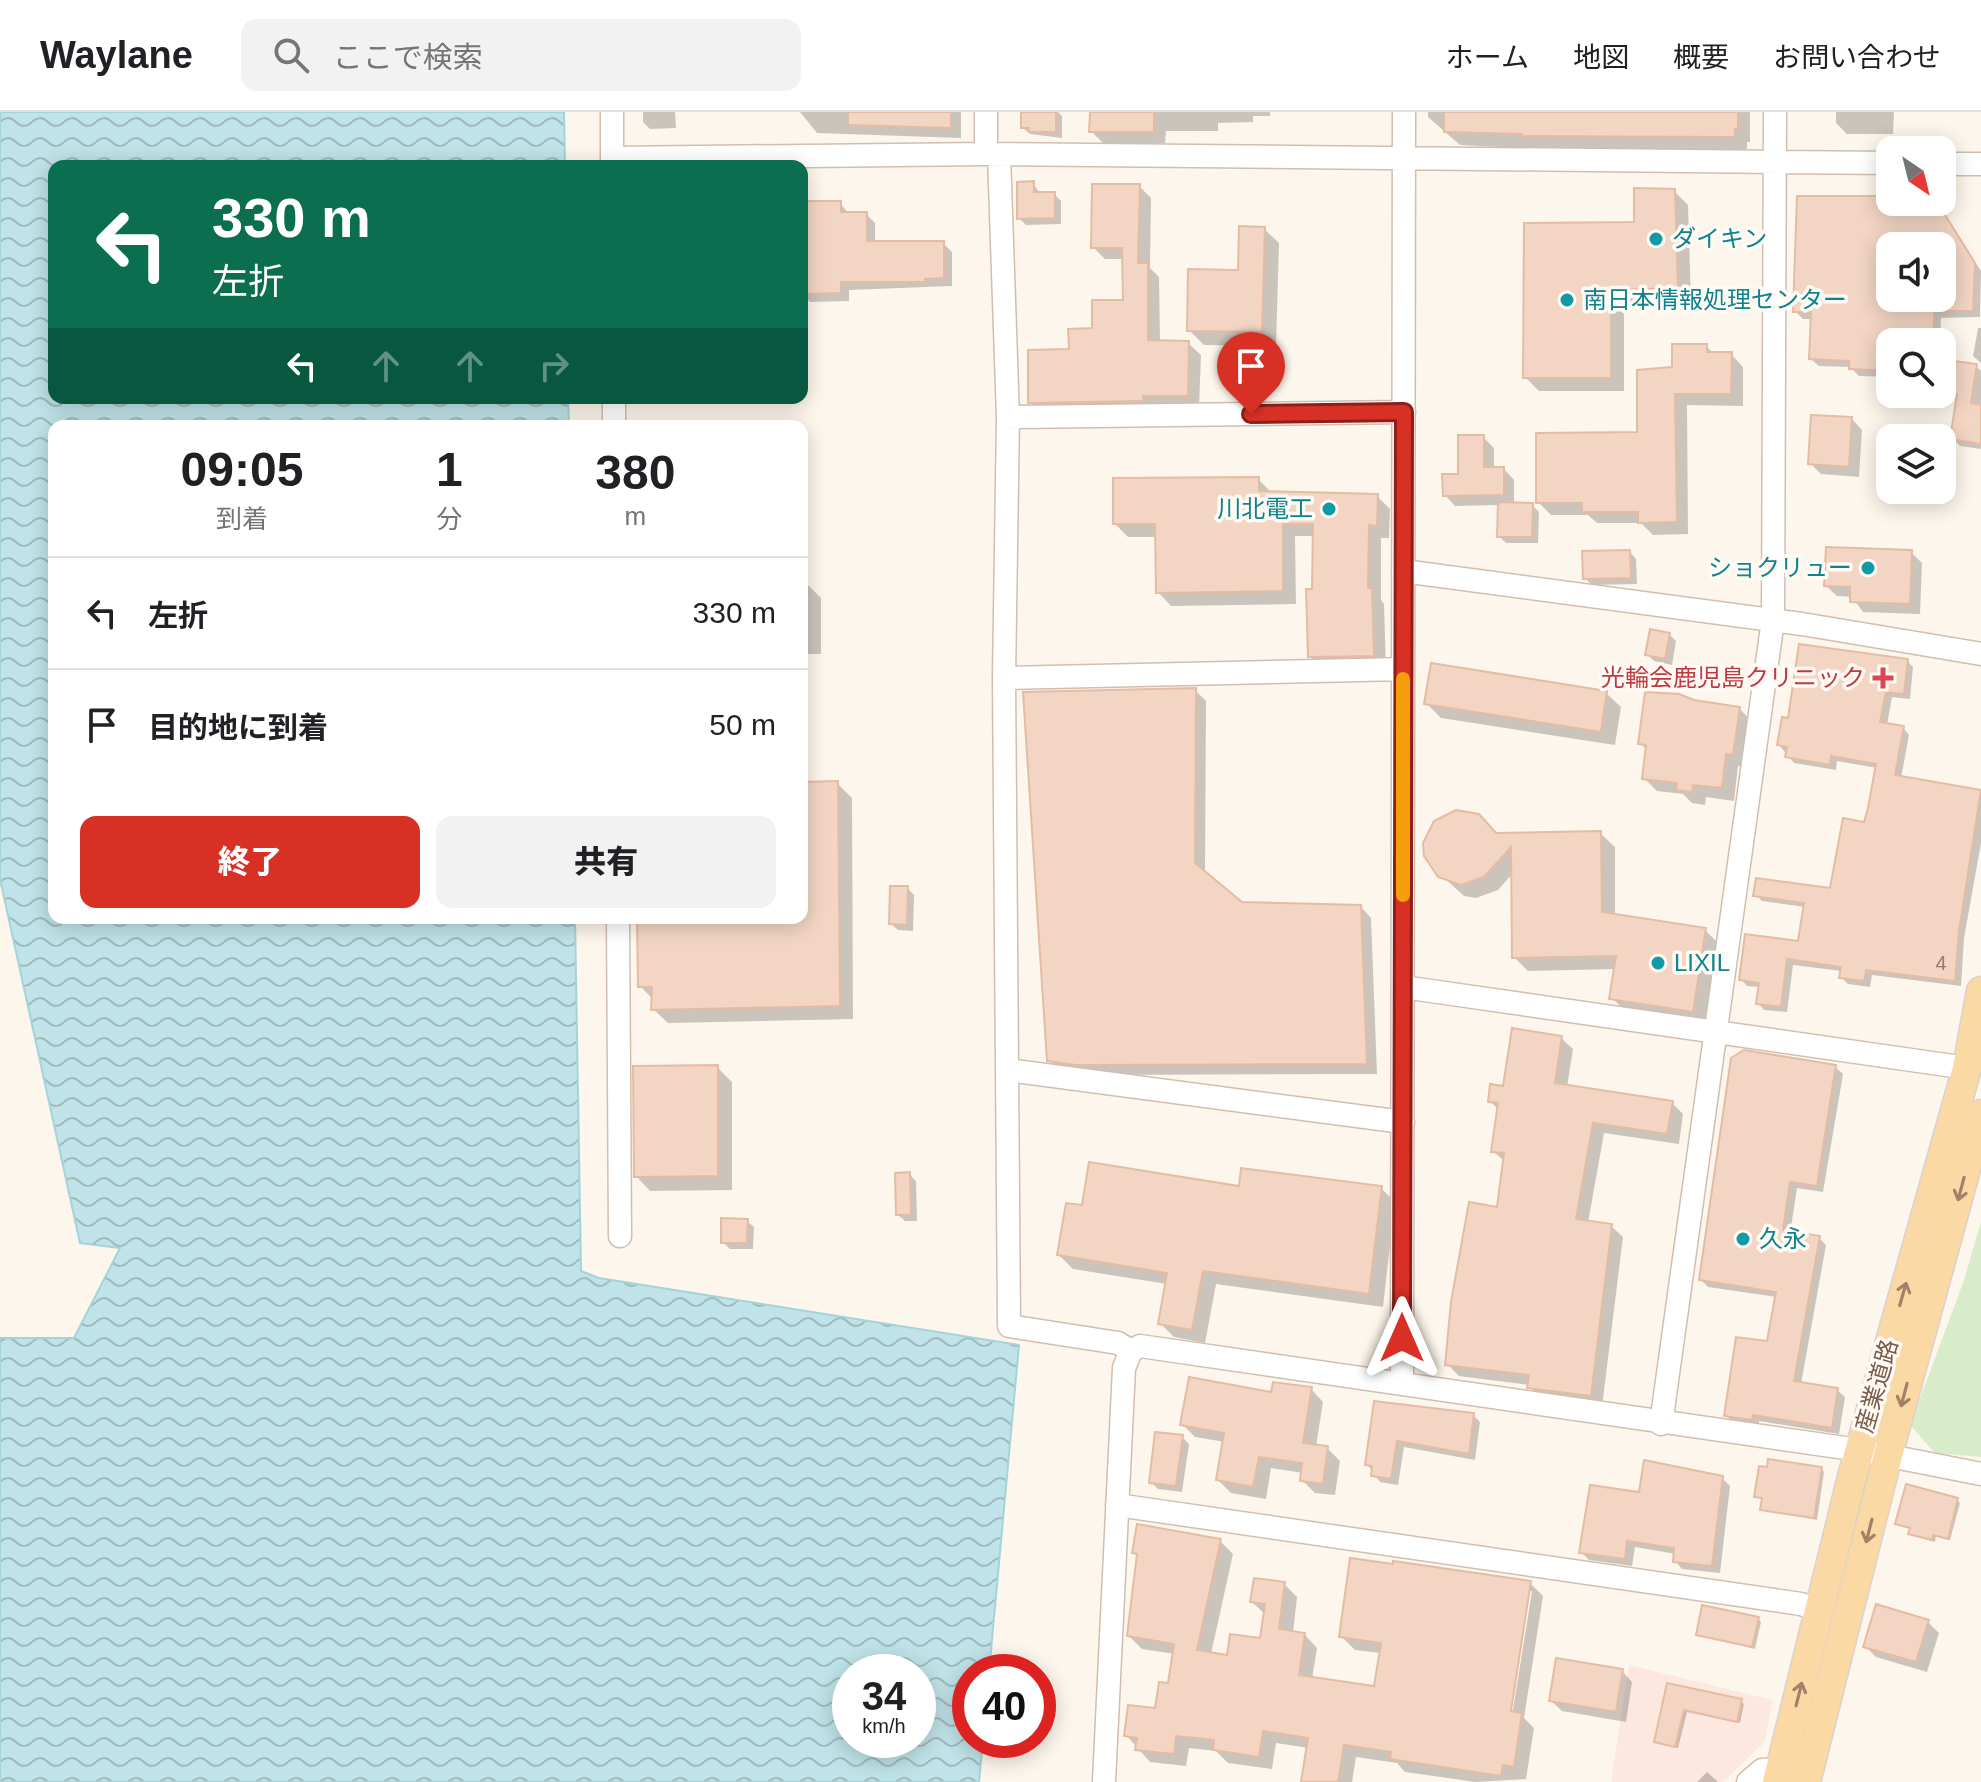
<!DOCTYPE html>
<html lang="ja">
<meta charset="utf-8">
<style>
:root{--surface:#fff;--page:#f2f2f2;--text:#202124;--muted:#757577;--line:#e0e0e0;--accent:#d93025}
body{margin:0;font-family:Helvetica,"Noto Sans JP",sans-serif;background:var(--page);color:var(--text);height:100vh;display:flex;flex-direction:column;font-size:30px;white-space:nowrap}
*{box-sizing:border-box;margin:0}
p{font-size:26px;color:var(--muted)}
.icon{flex:none;width:44px;height:44px;fill:none;stroke:currentColor;stroke-width:2;stroke-linecap:round;stroke-linejoin:round}
.map{position:relative;flex:1;overflow:hidden}
.sheet{position:absolute;left:48px;top:308px;width:760px;height:504px;display:flex;flex-direction:column;background:var(--surface);border-radius:16px;box-shadow:0 4px 20px #0003}
.sheet>*{flex:none}
.top-card{position:absolute;left:48px;top:48px;width:760px;height:244px;border-radius:16px;box-shadow:0 4px 20px #0003;background:#0b6e4f;color:#fff;overflow:hidden}
.needle{width:52px;rotate:145deg}
.buttons{position:absolute;left:1876px;top:24px;display:grid;gap:16px}
.buttons a{display:grid;place-items:center;width:80px;height:80px;border-radius:16px;background:var(--surface);box-shadow:0 4px 20px #0003;font-size:40px}
.speed{position:absolute;left:832px;top:1542px;display:flex;gap:16px;font-size:40px;font-weight:700;text-align:center}
.speed>*{display:grid;place-content:center;width:104px;height:104px;border-radius:50%;background:var(--surface);box-shadow:0 4px 20px #0003;line-height:1}
.speed small{font-size:20px;font-weight:400}
.speed .limit{border:12px solid #d22;background:#fff;color:#111}
.pin{position:absolute;display:grid;place-items:center;width:68px;height:68px;color:#fff;margin:-82px -34px;border-radius:50% 50% 50% 0;rotate:-45deg;box-shadow:0 0 8px #0007}
.pin .icon{rotate:45deg}
.me{position:absolute;width:88px;margin:-44px;rotate:0deg;stroke-linejoin:round;filter:drop-shadow(0 0 6px #0008)}
.turn{display:flex;align-items:center;gap:28px;height:168px;padding:0 32px;font-size:36px}
.turn .icon{width:104px;height:104px;stroke-width:2.5}
.turn b{display:block;font-size:56px;line-height:68px}
.lanes{display:flex;align-items:center;height:76px;padding:0 32px;background:#0003;justify-content:center;gap:40px;direction:ltr}
.lanes .off{opacity:.35}
.eta{display:flex;justify-content:space-evenly;align-items:center;height:136px;text-align:center}
.eta b{font-size:48px;font-weight:800;line-height:56px}
.button{display:flex;gap:16px;margin-top:auto;padding:16px 32px}
.button a{flex:1;height:92px;border-radius:16px;background:var(--accent);color:#fff;font-size:32px;font-weight:800;line-height:92px;text-align:center}
.button a+a{background:var(--page);color:var(--text)}
ul{padding:0;list-style:none}
li{display:flex;align-items:center;gap:24px;height:112px;padding:0 32px;border-top:2px solid var(--line)}
li div{flex:1}
li b{display:block;font-size:30px}
li em{font-style:normal}
header{display:flex;align-items:center;gap:48px;box-sizing:border-box;height:112px;padding:0 40px;background:var(--surface);border-bottom:2px solid var(--line)}
header strong{font-size:38px}
nav{display:flex;gap:44px;margin-inline-start:auto;font-size:28px}
.search{width:560px;height:72px;background:var(--page);display:flex;align-items:center;gap:20px;box-sizing:border-box;padding:0 28px;border-radius:16px;color:var(--muted);font-size:30px}
.map>svg:first-child{display:block}
</style>
<header>
<strong>Waylane</strong>
<div class="search"><svg class="icon" aria-label="search" viewBox="0 0 24 24"><circle cx="10" cy="10" r="6"/><path d="M15 15l6 6"/></svg>ここで検索</div>
<nav><a>ホーム</a><a>地図</a><a>概要</a><a>お問い合わせ</a></nav>
</header>
<div class="map">
<svg width="1981" height="1670" viewBox="0 0 1981 1670">
<defs>
<pattern id="water-waves" width="16" height="10" patternUnits="userSpaceOnUse" patternTransform="scale(2)"><rect width="16" height="10" fill="#bfe3e8"/><path d="M0 5q4-4 8 0t8 0" fill="none" stroke="#a0bbbe"/></pattern>
</defs>
<rect width="100%" height="100%" fill="#fdf6ec"/>
<!-- commercial -->
<path fill="#fde8e0" d="M1629,1553l144,35 -9,43 -41,39h-112z"/>
<!-- green -->
<path fill="#d8ecc9" d="M1981,1110v235l-46,-4 -25,-28 53,-142z"/>
<!-- water -->
<path fill="url(#water-waves)" stroke="#a5d3da" stroke-width="2" fill-rule="evenodd" d="M0,0h564l1,54h-511v232h514l1,28h-515v492h521l6,353 18,7 420,67 -30,327h-19v68h13l-4,42h-979v-444h74l46,-90 -40,-5 -80,-364zM918,1560v68h-68v-68z"/>
<!-- shadow -->
<path fill="#0003" fill-rule="evenodd" d="M643,0h32l1,16 -26,1 -7,-7z
M800,0h161v26l-144,-5z
M1020,0h38l4,4v22l-32,-4 -7,-6z
M1092,0h178v4h-17v6l-35,1v8h-52l-1,12h-62l-12,-12z
M1428,0h322v30h-3v7h-209l-78,-4 -32,-28z
M1836,0h58l-1,22h-46l-11,-11z
M1033,71l7,11h14l7,7v23l-35,1 -7,-7z
M1139,74l12,12 -1,70 9,9 1,65 28,1 13,12 -2,53 -157,6 -12,-12 41,-51 54,-49 -1,-43h-19l-12,-12z
M1674,79l14,14 3,96 -67,2v88h-85l-14,-14 111,-153z
M1890,86v4h46l4,4 41,65 -1,46 -39,1 -1,24h-50v35l-31,-1 -9,-9 -31,-1 -8,-7 2,-40h-10l-8,-8zM1890,134h52v52h-52z
M802,91h38l9,11h17l9,9v20h68l9,9v34l-103,4v11l-39,1 -8,-9z
M1264,117l15,14 -3,103 -72,-1 -15,-15 51,-58z
M1978,216h3v35l-8,-7z
M1706,234l8,8h17l12,13v39l-56,-1 1,129 -35,1 -12,-12h-44l-9,-8h-37l-13,-13 101,-68 35,-65z
M1942,249l34,5 5,5v78l-21,-3 -8,-8 6,-39 -7,-7 2,-12 -11,-1z
M1852,307l10,11 -3,47 -38,-3 -11,-11z
M1483,325l11,11v21h10l10,11v24l18,1 7,7 -1,31h-32l-7,-7 1,-31 -45,1 -10,-11z
M1258,367l13,13 106,4 13,13 -1,29h-8v62l3,4 2,64 -63,2 -13,-14 4,-120h-19l1,68 -125,2 -13,-14 -1,-55h-29l-13,-13z
M1630,440l6,7 1,25 -45,1 -7,-7z
M1911,440l11,11 -2,51 -57,-2 -11,-15 -15,-1 -11,-10z
M802,472h5l14,14v56h-19z
M1669,522l7,7 -4,24 -18,-4 -7,-7z
M1907,549l6,6 -3,32 -18,-2 -5,28 16,3 6,7 -8,43 80,14v51l-17,95 -3,48 -89,-11 -2,12 -22,-3 -7,-7 1,-6 -49,-6 -6,47 -23,-2 -6,-7 2,-16 -13,-1 -6,-7 59,-36 5,-36 -43,-6 -6,-6 76,-4 34,-67 11,-56 -40,-7 -1,9 -42,-7 -15,-18 10,-25z
M1195,578l11,11 -1,173 37,30 119,3 10,11 6,156 -289,1 -28,-4 -11,-11z
M1606,581l15,14 -6,38 -174,-27 -15,-15z
M1693,590l46,6 13,14 -6,45 -8,-1 -4,35 -28,-4 -1,8 -13,-2 -9,-9 -26,-3 -13,-13 3,-28 -7,-7z
M837,671l15,15 1,221 -185,4 -15,-14v-10l-13,-13 -1,-68h163v-134z
M1467,700l32,23 101,-2 15,14v69l90,14 14,14 -12,81 -81,-13 -14,-14 4,-29 -88,2 -14,-14 -1,-84 -15,17 -22,8 -12,-2 -33,-30 -5,-10 10,-34 9,-6z
M907,776l7,7 -1,36 -15,-1 -7,-6z
M1561,926l12,11 -6,38 105,16 11,11 -4,30 -75,-11 -16,90 23,3 12,11 -21,170 -61,-8 -12,-14 -70,-9 -12,-12 52,-155 6,-47 -12,-11 6,-41 -9,-9z
M717,955l15,15v108l-82,1 -14,-15z
M1835,955l8,7 -20,118 -26,-4 -7,46 29,4 7,7 -25,139 36,6 8,7 -6,37 -80,-13v5l-26,-4 -7,-7 43,-72 8,-46 -69,-10 -7,-7z
M909,1062l7,7 1,40h-12l-7,-6z
M1381,1076l14,14 -12,105 -167,-23 -11,59 -31,-6 -14,-14 7,-39 -94,-15 -14,-14 24,-47z
M747,1109l7,6 -1,22h-23l-7,-7z
M1311,1277l12,13 -7,44 11,2 13,13 -5,34 -20,-2 -13,-13 1,-7 -32,-5 -5,31 -35,-6 -13,-13 7,-38 -30,-5 -13,-13 91,-30z
M1376,1291l97,12 7,7 -5,38 -71,-13 -6,38 -18,-3 -13,-18z
M1182,1325l7,7 -7,48 -24,-3 -7,-7z
M1821,1357l3,3 -7,48 -55,-11 2,-9 -8,-4z
M1722,1366l8,8 -10,87 -38,-4 -7,-8 1,-7 -41,-7 -3,19 -43,-6 -8,-8 60,-58z
M1957,1388l3,3 -10,37 -14,-4 -1,6 -21,-6 -2,-6 -15,-6z
M1220,1429l13,13 -22,100 18,3 33,-16 4,-26 -14,-13 32,-18 13,13 -4,36 11,1 13,14 -5,31 64,9 5,-35 -26,-3 -13,-13 188,-54 13,13 -19,122 10,10 -8,51 -50,3 -71,-10 -8,-9 -41,-6 -4,25h-49l6,-34 -33,-5 -4,26 -44,-6 -12,-12 -27,-3 -3,18 -36,-4 -24,-27 30,-25 13,-24 6,-32 -33,-5 -13,-13 10,-79 -5,-5zM1528,1479h4l-21,131 -3,-1z
M1758,1507l3,3 -6,27 -57,-15z
M1928,1510l11,11 -12,39 -51,-15 -11,-11z
M1622,1559l10,11 -6,40 -64,-11 -11,-10z
M1669,1573l72,16 3,3 -4,19 -53,-11 -9,36 -19,-4 -2,-3z
M1707,1660l11,10h-21z"/>
<!-- building -->
<path fill="#f3d5c3" stroke="#e6bba3" stroke-width="2" d="M848,0h103v16l-103,-3z
M1021,0h35v20h-27v-4h-8z
M1090,0h64v20h-65z
M1444,0h294v17h-3v8l-213,-1v-2l-78,-2z
M1034,69v11h21v26l-38,1v-37z
M1092,72h48l-2,79h10v77l41,1 -1,55h-45v5l-115,2v-53l41,-1 -1,-20 24,-1v-28h31l-1,-52h-31z
M1634,76l41,1 3,99 -67,2v88h-88l1,-155 110,-1z
M1797,84h93v6h47l38,61 -2,48h-31v-65h-52v52h45l-2,44h-43v29l-41,-2v-8l-40,-2 2,-47h-18z
M802,89h39v11h26v29h77v37l-19,1v3h-84v11l-39,1z
M1239,114l26,1 -3,105 -75,-1 1,-62 50,1z
M1672,232h35v8h25l-1,42h-56l2,128 -39,1v-11h-56v-9h-46v-70l101,-1v-62l35,-3z
M1954,249l23,3 -6,39 10,2v39l-31,-5 7,-45 -8,-2z
M1811,303l41,2 -3,50 -41,-3z
M1458,323h26v32h20v28l-61,1 -1,-22h16z
M1259,365v14l119,3 -1,32 -8,-1 -1,63h4l2,68 -66,1 -2,-68h6l1,-65h-30v67l-127,2 -1,-69h-42v-46z
M1498,390l35,1 -1,34h-35z
M1826,435l86,3 -2,54 -60,-2v-15l-26,-1z
M1630,438l1,28 -48,1 -1,-28z
M1650,517l20,4 -5,26 -20,-4z
M1799,532l109,15 -4,35 -18,-2 -6,30 24,4 -9,49 86,15 -22,141 -4,50 -89,-11 -2,11 -25,-3 2,-11 -54,-8 -6,48 -25,-3 3,-21 -20,-3 6,-46 53,7 6,-38 -51,-7 3,-18 74,10 13,-70 21,4 4,-14 8,-44 -45,-8 -1,9 -45,-8 2,-10 -10,-2 5,-28 6,1z
M1431,551l176,28 -6,41 -177,-28z
M1196,576l-1,175 47,39 119,3 6,159 -291,1 -29,-4 -24,-369z
M1645,580l34,2 15,6 46,7 -7,48 -7,-1 -4,34 -29,-3 -1,7 -16,-2 1,-7 -35,-4 4,-34 -8,-1z
M838,669l2,225 -189,4 1,-23h-14l-1,-69h165v-136z
M1456,698l23,4 17,19 105,-2 1,81 104,16 -13,84 -84,-13 7,-43 -104,2 -1,-111 -27,30 -23,8 -23,-8 -14,-21 -1,-13 11,-22z
M890,774h18l-1,39 -18,-1z
M1512,916l50,8 -7,47 118,18 -6,33 -74,-11 -17,96 36,5 -21,172 -64,-8 2,-13 -84,-10 6,-63 18,-100 28,5 7,-54 -13,-1 7,-49 -10,-1 2,-18 13,2z
M1744,938l92,15 -19,121 -27,-4 -7,48 37,6 -26,145 44,7 -6,40 -79,-13 -1,5 -28,-4 12,-79 31,4 9,-49 -77,-12 32,-222z
M718,953v111l-84,1 -1,-111z
M1089,1050l150,24 2,-18 141,18 -13,108 -166,-23 -11,59 -34,-6 9,-51 -110,-18 9,-52 16,2z
M910,1060l1,43h-15l-1,-42z
M721,1106l27,1 -1,24h-26z
M1189,1265l82,15 2,-10 39,5 -9,56 25,3 -5,38 -23,-3 2,-18 -43,-6 -6,30 -37,-7 8,-47 -44,-8z
M1374,1289l100,12 -5,41 -72,-13 -6,38 -20,-3 1,-10 -7,-1z
M1155,1320l28,3 -7,51 -27,-3z
M1768,1347l54,8 -8,51 -54,-8 2,-12 -8,-1 5,-31 8,1z
M1644,1348l79,16 -11,90 -39,-4 1,-14 -47,-7 -2,18 -46,-6 11,-68 49,7z
M1906,1372l52,14 -10,41 -15,-4 -1,5 -24,-6 2,-6 -15,-4z
M1137,1412l84,15 -24,111 30,5 3,-21 30,4 5,-34 -15,-2 4,-24 31,4 -6,47 26,4 -6,42 75,11 7,-43 -42,-6 11,-79 43,6v-3l138,20 -20,130 11,2 -8,54 -11,-2 -2,11 -111,-17 1,-7 -47,-7 -6,37h-37l7,-44 -45,-7 -4,26 -46,-7 1,-10 -38,-4 -2,18 -39,-4 2,-12 -13,-2 4,-31 27,3 4,-26 9,1 6,-39 -47,-8 10,-82 -5,-1z
M1876,1492l53,16 -13,42 -53,-15z
M1702,1493l57,12 -7,30 -56,-12z
M1556,1546l67,11 -7,43 -67,-11z
M1667,1571l75,16 -5,23 -53,-12 -9,37 -21,-5z"/>
<g fill="none" stroke-linecap="round" stroke-linejoin="round">
<defs>
<path id="minor" d="M612,0v54
M986,42v-42
M999,43l9,262 -4,261 5,648 109,17 13,8
M612,46l374,-4 904,9
M1942,52h39
M614,286v28
M1008,305l396,-5
M1403,459l399,53 179,30
M1004,566l399,-9
M618,806l2,318
M1403,875l564,81
M1007,958l396,52
M1402,1271l2,-1271
M1661,1312l112,-804 2,-508
M1117,1393l684,99 19,7
M1104,1670l20,-414 7,-17 9,-5 719,104 122,24
M1748,1670l14,-12 18,-1"/>
<path id="major" d="M1777,1670l75,-305 115,-409 14,-77
M1806,1670l82,-327 93,-341"/>
</defs>
<!-- minor casing -->
<use href="#minor" stroke="#d1beb0" stroke-width="25"/>
<!-- major casing -->
<use href="#major" stroke="#dad1cd" stroke-width="31"/>
<!-- minor -->
<use href="#minor" stroke="#fff" stroke-width="22"/>
<!-- major -->
<use href="#major" stroke="#fbd9a5" stroke-width="28"/>
</g>
<!-- one-way arrows -->
<defs><path id="oneway-shaft" d="M-6 0H5M1.5-3L5.5 0L1.5 3" fill="none" stroke-width="1.6" stroke-linecap="round" stroke-linejoin="round" transform="scale(2)"/></defs>
<g stroke="#a18267">
<use href="#oneway-shaft" transform="translate(1961 1077) rotate(105)"/>
<use href="#oneway-shaft" transform="translate(1903 1182) rotate(-74)"/>
<use href="#oneway-shaft" transform="translate(1904 1283) rotate(105)"/>
<use href="#oneway-shaft" transform="translate(1869 1419) rotate(104)"/>
<use href="#oneway-shaft" transform="translate(1799 1582) rotate(-76)"/>
</g>
<g fill="none" stroke-linecap="round" stroke-linejoin="round">
<defs>
<path id="route" d="M1251,302l153,-2 -2,926"/>
</defs>
<!-- route casing -->
<use href="#route" stroke="#8d1f18" stroke-width="20"/>
<!-- route -->
<use href="#route" stroke="#d93025" stroke-width="14"/>
<!-- slow -->
<path stroke="#f59e0b" stroke-width="14" d="M1403,567v216"/>
</g>
<!-- markers -->
<g fill="#0f9aa8" stroke="#fffaf3" stroke-width="3">
<circle cx="1656" cy="127" r="8"/>
<circle cx="1567" cy="188" r="8"/>
<circle cx="1329" cy="397" r="8"/>
<circle cx="1868" cy="456" r="8"/>
<circle cx="1658" cy="851" r="8"/>
<circle cx="1743" cy="1127" r="8"/>
</g>
<path fill="#e0444e" stroke="#fffaf3" stroke-width="3" d="M1879 554h8v8h8v8h-8v8h-8v-8h-8v-8h8z"/>
<g text-anchor="middle" stroke-width="7" stroke-linejoin="round" paint-order="stroke">
<!-- number labels -->
<g font-size="20" fill="#987a6a">
<text x="1941" y="858">4</text>
</g>
<!-- culture labels -->
<g font-size="24" fill="#0d838f" stroke="#fffaf3" text-anchor="start">
<text x="1672" y="135">ダイキン</text>
<text x="1583" y="196">南日本情報処理センター</text>
<text x="1313" y="405" text-anchor="end">川北電工</text>
<text x="1852" y="464" text-anchor="end">ショクリュー</text>
<text x="1674" y="859">LIXIL</text>
<text x="1759" y="1135">久永</text>
</g>
<!-- health labels -->
<g font-size="24" fill="#be3a42" stroke="#fffaf3" text-anchor="end">
<text x="1865" y="574">光輪会鹿児島クリニック</text>
</g>
<!-- street labels -->
<g font-size="24" fill="#7a5c4d" stroke="#fffaf3">
<text transform="translate(1877 1274) rotate(-74)" y="8">産業道路</text>
</g>
</g>
</svg>
<div class="buttons">
<a><svg class="needle" viewBox="-14 -14 28 28"><path d="M0-13l5 13h-10z" fill="#e53935"/><path d="M0 13l5-13h-10z" fill="#757577"/></svg></a>
<a><svg class="icon" aria-label="sound" viewBox="0 0 24 24"><path d="M4 9h4l5-4v14l-5-4H4zM17 9q2 3 0 6"/></svg></a>
<a><svg class="icon" aria-label="search" viewBox="0 0 24 24"><circle cx="10" cy="10" r="6"/><path d="M15 15l6 6"/></svg></a>
<a><svg class="icon" aria-label="layers" viewBox="0 0 24 24"><path d="M12 4l9 5-9 5-9-5zM3 14l9 5 9-5"/></svg></a>
</div>
<div class="speed"><div>34<small>km/h</small></div><div class="limit">40</div></div>
<div class="pin" style="left:1251px;top:302px;background:#d93025"><svg class="icon" aria-label="arrive" viewBox="0 0 24 24"><path d="M6 21V4h12l-3 4 3 4H6"/></svg></div>
<svg class="me" style="left:1402px;top:1226px" viewBox="-20 -20 40 40"><path d="M0-17L14 15 0 8-14 15z" fill="#d93025" stroke="#fff" stroke-width="4"/></svg>
<div class="top-card">
<div class="turn"><svg class="icon" aria-label="left" viewBox="0 0 24 24"><path d="M17 20v-9H6M10 6l-5 5 5 5"/></svg><div><b>330 m</b>左折</div></div>
<div class="lanes"><svg class="icon" aria-label="left" viewBox="0 0 24 24"><path d="M17 20v-9H6M10 6l-5 5 5 5"/></svg><svg class="icon off" aria-label="ahead" viewBox="0 0 24 24"><path d="M12 20V5M6 11l6-6 6 6"/></svg><svg class="icon off" aria-label="ahead" viewBox="0 0 24 24"><path d="M12 20V5M6 11l6-6 6 6"/></svg><svg class="icon off" aria-label="right" viewBox="0 0 24 24"><path d="M7 20v-9h11M14 6l5 5-5 5"/></svg></div>
</div>
<section class="sheet">
<div class="eta">
<div><b>09:05</b><p>到着</p></div>
<div><b>1</b><p>分</p></div>
<div><b>380</b><p>m</p></div>
</div>
<ul>
<li><svg class="icon" aria-label="left" viewBox="0 0 24 24"><path d="M17 20v-9H6M10 6l-5 5 5 5"/></svg><div><b>左折</b></div><em>330 m</em></li>
<li><svg class="icon" aria-label="arrive" viewBox="0 0 24 24"><path d="M6 21V4h12l-3 4 3 4H6"/></svg><div><b>目的地に到着</b></div><em>50 m</em></li>
</ul>
<div class="button"><a>終了</a><a>共有</a></div>
</section>
</div>
